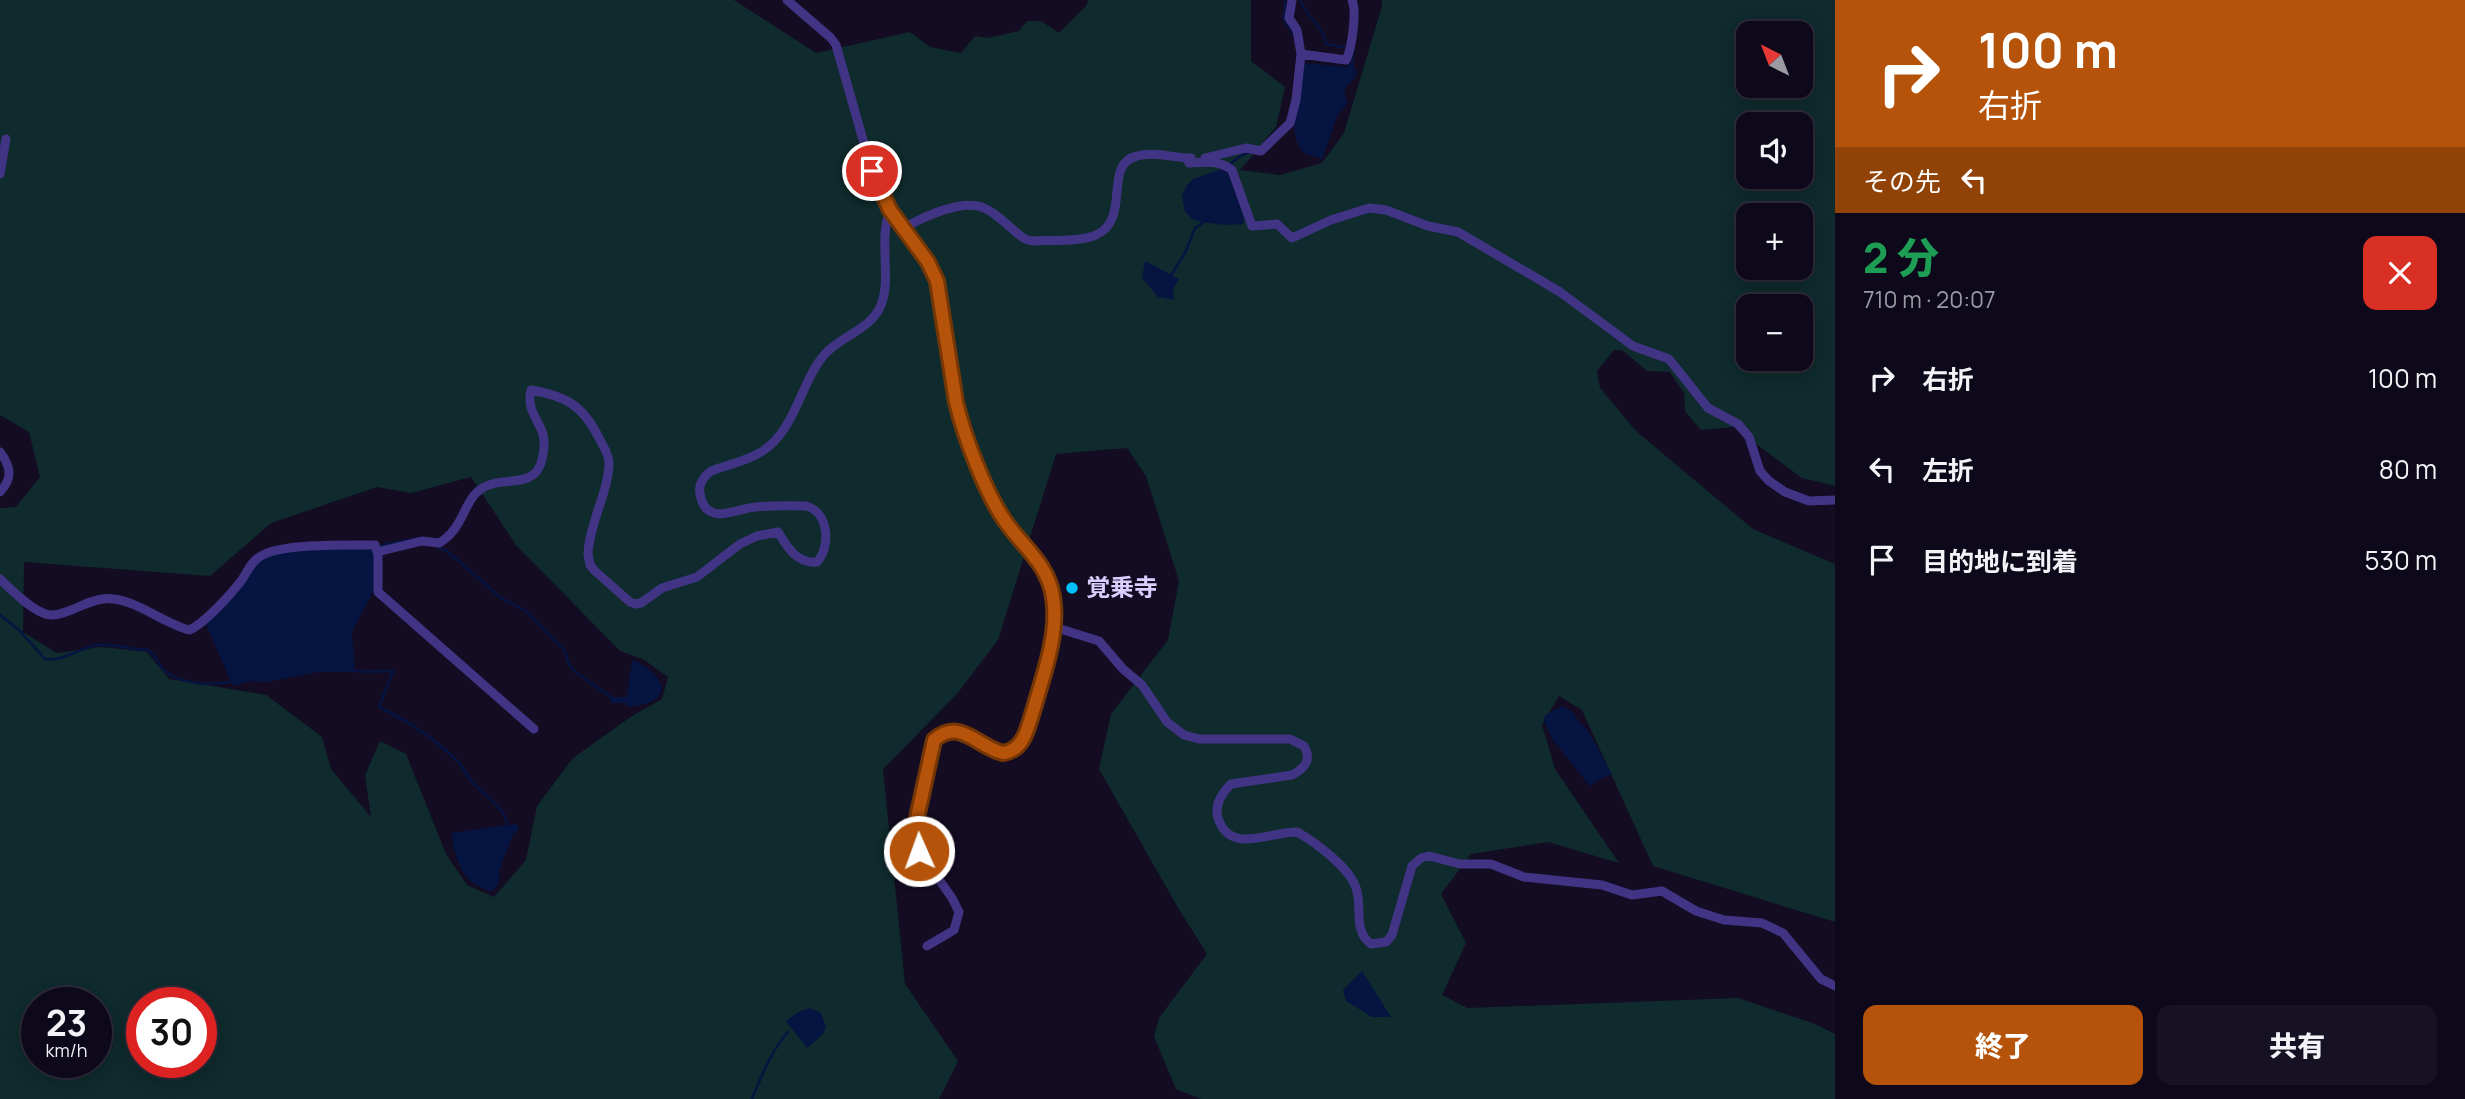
<!DOCTYPE html>
<html lang="ja">
<meta charset="utf-8">
<style>
:root{--surface:#0e091a;--page:#171223;--text:#f1f3f6;--muted:#9b9aa2;--line:#2e2a39;--accent:#b45309}
body{margin:0;font-family:Manrope,"Noto Sans JP",sans-serif;background:var(--page);color:var(--text);height:100vh;display:flex;flex-direction:column;font-size:26px;white-space:nowrap}
*{box-sizing:border-box;margin:0}
p{font-size:23px;color:var(--muted)}
.icon{flex:none;width:38px;height:38px;fill:none;stroke:currentColor;stroke-width:2;stroke-linecap:round;stroke-linejoin:round}
.map{position:relative;flex:1;overflow:hidden}
.panel{display:flex;flex-direction:column;background:var(--surface);width:630px}
.panel>*{flex:none}
.hud{background:#b45309;color:#fff;overflow:hidden}
.needle{width:46px;rotate:318deg}
.tools{position:absolute;left:1736px;top:21px;display:grid;gap:14px}
.tools a{display:grid;place-items:center;width:77px;height:77px;border-radius:14px;background:var(--surface);box-shadow:0 4px 18px #0003,0 0 0 2px var(--line);font-size:35px}
.speed{position:absolute;left:21px;top:987px;display:flex;gap:14px;font-size:35px;font-weight:700;text-align:center}
.speed>*{display:grid;place-content:center;width:91px;height:91px;border-radius:50%;background:var(--surface);box-shadow:0 4px 18px #0003,0 0 0 2px var(--line);line-height:1}
.speed small{font-size:18px;font-weight:400}
.speed .limit{border:10px solid #d22;background:#fff;color:#111}
.pin{position:absolute;display:grid;place-items:center;width:60px;height:60px;color:#fff;margin:-30px;border:4px solid #fff;border-radius:50%;box-shadow:0 2px 7px #0007}
.me{position:absolute;width:77px;margin:-38px;rotate:358deg;stroke-linejoin:round;filter:drop-shadow(0 0 5px #0008)}
.turn{display:flex;align-items:center;gap:24px;height:147px;padding:0 28px;font-size:32px}
.turn .icon{width:91px;height:91px;stroke-width:2.5}
.turn b{display:block;font-size:49px;line-height:60px}
.then{display:flex;align-items:center;height:66px;padding:0 28px;background:#0003;gap:14px;font-size:26px}
.round{display:grid;place-items:center;flex:none;width:74px;height:74px;border-radius:14px;background:var(--page)}
.overview{display:flex;align-items:center;justify-content:space-between;height:119px;padding:0 28px}
h1{font-size:42px;font-weight:800;line-height:52px;color:#1e9e55}
.primary-button{display:flex;gap:14px;margin-top:auto;padding:14px 28px}
.primary-button a{flex:1;height:80px;border-radius:14px;background:var(--accent);color:#fff;font-size:28px;font-weight:800;line-height:80px;text-align:center}
.primary-button a+a{background:var(--page);color:var(--text)}
ul{padding:0;list-style:none}
li{display:flex;align-items:center;gap:21px;height:91px;padding:0 28px}
li div{flex:1}
li b{display:block;font-size:26px}
li em{font-style:normal}
main{display:flex;flex:1;min-height:0}
.map>svg:first-child{display:block}
</style>
<main>
<div class="map">
<svg width="1835" height="1099" viewBox="0 0 1835 1099">
<rect width="100%" height="100%" fill="#130c23"/>
<!-- green -->
<path fill="#0f2b2d" fill-rule="evenodd" d="M0,0h734l82,53 94,-21 20,15 31,6 14,-17 12,2 32,-7 8,-10h14l18,12 28,-28 1,-5h163v61l34,26 -9,40 -36,43 40,5 42,-12 22,-30 38,-127v-6h453v486l-33,-8 -69,-51 -32,3 -16,-19 -1,-18 -14,-21 -23,-1 -25,-21h-8l-17,21 3,17 36,43 117,98 82,35v358l-182,-56 -71,-156 -23,-14 -17,29 13,44 64,94 -71,-21 -77,12 -30,40 25,49 -24,52 25,13 271,-10 77,26 20,10v65h-634l-25,-10 -22,-52 5,-19 48,-64 -30,-48 -78,-137 12,-55 57,-74 11,-59 -33,-105 -19,-28 -71,6 -58,186 -41,54 -74,75 22,215 53,77 -19,38h-939v-591l16,-1 24,-30 -11,-45 -29,-17zM1748,33h53v53h-53zM1748,124h53v53h-53zM1748,215h53v53h-53zM1748,306h53v53h-53zM471,477l45,68 104,106 23,8 25,18 -6,22 -30,17 -59,42 -36,48 -11,54 -32,37 -27,-12 -21,-31 -40,-100 -26,-13 -15,34 6,42 -40,-48 -9,-32 -56,-42 -97,-16 -22,-27 -45,-5 -45,6 -34,-21 1,-70 186,14 61,-53 106,-36 34,6zM37,1003h59v59h-59zM142,1003h59v59h-59z"/>
<!-- water -->
<path fill="#061442" d="M1303,63l45,4v-3h6v5l3,1c-2,16 -19,13 -9,33l-11,13 -15,43 -18,-6c-22,-24 0,-62 -1,-90z
M1225,168l4,3 15,48 -1,5 -18,1 -23,-3 -8,-2 -9,-8 -3,-17 5,-10 6,-6z
M1145,261l34,18 -6,10 1,11 -16,-3 -16,-19z
M353,549l20,1 3,6 -1,32 -23,44 3,40h-37l-51,10 -17,-1 -17,5 -28,-64 58,-65 28,-7z
M632,660c13,4 40,23 25,38 -7,6 -20,7 -28,9l-4,-4h-14v-6h16z
M1562,706l10,5 6,10 9,8 25,45 -14,6 -8,6 -37,-46 -10,-21 4,-5z
M516,824l2,2v4l-5,4 -14,37c2,7 -1,17 -9,21 -6,-4 -15,-7 -20,-12 -10,-8 -19,-35 -18,-47z
M1362,971l29,46h-19l-26,-16 -3,-11z
M810,1008l11,5 5,14 -3,7 -16,14 -21,-27 14,-10z"/>
<g fill="none" stroke-linecap="round" stroke-linejoin="round">
<!-- stream -->
<path stroke="#061442" stroke-width="2.5" d="M1285,0l-1,19 10,16
M1300,0c5,16 24,26 26,44l22,4
M1352,66l1,-14
M1230,164l12,-9 12,-4
M1170,277l16,-26 9,-23 9,-6
M382,545l37,-7
M435,546l12,5 54,47 25,13 39,40 4,14 5,6 38,27
M0,615l20,16 25,28c19,3 35,-12 53,-14 16,-2 33,5 50,5 8,6 11,16 18,22 17,13 49,14 68,9
M354,670l6,2 33,-1 -14,36c29,14 57,32 80,56 6,7 9,16 16,22 13,13 30,22 33,42
M752,1099c10,-24 19,-48 36,-67"/>
<!-- minor -->
<path stroke="#423485" stroke-width="9" d="M787,0l44,38 5,7 31,109 17,44 44,64 9,18 15,105 8,34 16,41 18,42 11,19 36,42 12,36 1,28 -18,73 -14,43 -12,9 -7,1 -8,-2 -27,-16 -17,-5 -8,2 -12,13 -14,73 2,33 33,47 7,14 -5,18 -27,16
M1301,54l45,6c6,-12 11,-48 6,-60
M1186,158l3,5c15,-1 30,-3 43,7l20,56 25,-2 15,14 39,-18 38,-12 17,2 42,16 30,6 102,60 73,54 36,13 39,49 30,16 11,13 11,34 9,10 16,11 24,9 26,-1
M1205,158l41,-10 15,3 29,-28 6,-23 5,-46 -4,-24 -8,-12 3,-18
M0,174l6,-35
M904,228c19,-11 59,-30 80,-20 15,6 27,22 41,31l7,2c17,-1 50,1 64,-6 36,-16 6,-71 41,-79 17,-5 36,2 54,2
M0,452c11,15 13,26 0,40
M377,552l45,-11 17,2c25,-14 24,-42 42,-54 26,-17 60,7 63,-43 2,-22 -19,-31 -13,-56 34,6 52,15 68,48 4,8 10,16 10,25 0,27 -20,62 -21,91l2,11 5,6 35,31 6,2 5,-1 21,-15 35,-11 43,-33 17,-8 21,-4c9,15 19,32 39,30 14,-15 12,-50 -11,-56 -17,0 -34,-1 -50,1 -19,1 -50,21 -56,-13 -2,-10 3,-17 11,-23 16,-6 36,-10 50,-19 35,-21 39,-70 64,-98 17,-19 46,-24 56,-49 11,-28 -3,-63 9,-95
M0,579c11,11 36,36 52,36 10,0 22,-6 31,-10 10,-4 21,-8 31,-6 25,3 49,24 75,31 14,-5 42,-36 52,-49 6,-8 10,-20 20,-25 21,-13 88,-11 114,-11l3,10v37l156,137
M1054,627l45,14 24,28 19,16 25,37 17,13 15,4h91l14,7c8,14 1,22 -12,29l-61,9c-9,9 -17,21 -13,34 12,38 53,13 79,14 18,10 53,36 59,56 7,18 -4,42 15,56l15,-2 6,-7 20,-69 9,-8 8,-2 31,8h31l33,13 78,8 30,10 30,-4 34,20 28,9 38,3 21,10 38,46 14,7"/>
</g>
<g fill="none" stroke-linecap="round" stroke-linejoin="round">
<defs>
<path id="route" d="M872,171l18,39 38,52 9,19 19,121c8,34 29,90 49,119 18,26 43,43 48,76 6,36 -9,76 -19,111 -6,18 -9,42 -31,45 -26,-6 -43,-36 -69,-13l-17,78 2,33"/>
</defs>
<!-- route casing -->
<use href="#route" stroke="#753606" stroke-width="18"/>
<!-- route -->
<use href="#route" stroke="#b45309" stroke-width="12"/>
</g>
<!-- markers -->
<circle fill="#00c0f9" stroke="#130c23" stroke-width="2.5" cx="1072" cy="588" r="7"/>
<g text-anchor="middle" stroke-width="5" stroke-linejoin="round" paint-order="stroke">
<!-- poi labels -->
<g font-size="24" font-weight="bold" fill="#daceff" stroke="#130c23" text-anchor="start">
<text x="1086" y="596">覚乗寺</text>
</g>
</g>
</svg>
<div class="tools">
<a><svg class="needle" viewBox="-14 -14 28 28"><path d="M0-13l5 13h-10z" fill="#e53935"/><path d="M0 13l5-13h-10z" fill="#9b9aa2"/></svg></a>
<a><svg class="icon" aria-label="sound" viewBox="0 0 24 24"><path d="M4 9h4l5-4v14l-5-4H4zM17 9q2 3 0 6"/></svg></a>
<a>+</a>
<a>−</a>
</div>
<div class="speed"><div>23<small>km/h</small></div><div class="limit">30</div></div>
<div class="pin" style="left:872px;top:171px;background:#d93025"><svg class="icon" aria-label="arrive" viewBox="0 0 24 24"><path d="M6 21V4h12l-3 4 3 4H6"/></svg></div>
<svg class="me" style="left:919px;top:851px" viewBox="-20 -20 40 40"><circle r="17" fill="#b45309" stroke="#fff" stroke-width="3"/><path d="M0-11L8 9 0 5-8 9z" fill="#fff"/></svg>
</div>
<section class="panel">
<div class="hud">
<div class="turn"><svg class="icon" aria-label="right" viewBox="0 0 24 24"><path d="M7 20v-9h11M14 6l5 5-5 5"/></svg><div><b>100 m</b>右折</div></div>
<div class="then">その先<svg class="icon" aria-label="left" viewBox="0 0 24 24"><path d="M17 20v-9H6M10 6l-5 5 5 5"/></svg></div>
</div>
<div class="overview"><div><h1>2 分</h1><p>710 m · 20:07</p></div><a class="round" style="background:#d93025;color:#fff"><svg class="icon" aria-label="close" viewBox="0 0 24 24"><path d="M6 6l12 12M18 6L6 18"/></svg></a></div>
<ul>
<li><svg class="icon" aria-label="right" viewBox="0 0 24 24"><path d="M7 20v-9h11M14 6l5 5-5 5"/></svg><div><b>右折</b></div><em>100 m</em></li>
<li><svg class="icon" aria-label="left" viewBox="0 0 24 24"><path d="M17 20v-9H6M10 6l-5 5 5 5"/></svg><div><b>左折</b></div><em>80 m</em></li>
<li><svg class="icon" aria-label="arrive" viewBox="0 0 24 24"><path d="M6 21V4h12l-3 4 3 4H6"/></svg><div><b>目的地に到着</b></div><em>530 m</em></li>
</ul>
<div class="primary-button"><a>終了</a><a>共有</a></div>
</section>
</main>
